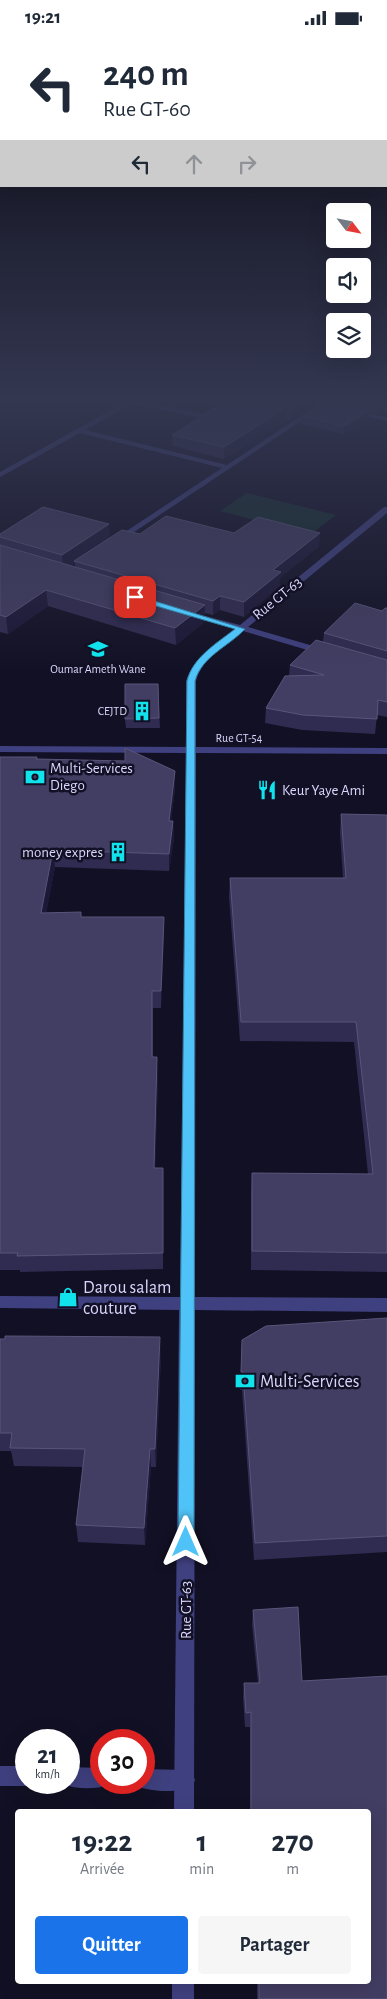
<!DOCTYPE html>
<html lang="fr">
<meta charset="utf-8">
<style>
:root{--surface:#fff;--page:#f6f6f7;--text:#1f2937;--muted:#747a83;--accent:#1a73e8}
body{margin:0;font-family:"Alegreya Sans",sans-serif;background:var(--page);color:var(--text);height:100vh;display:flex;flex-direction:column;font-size:19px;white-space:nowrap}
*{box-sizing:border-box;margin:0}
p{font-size:16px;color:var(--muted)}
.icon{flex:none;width:28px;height:28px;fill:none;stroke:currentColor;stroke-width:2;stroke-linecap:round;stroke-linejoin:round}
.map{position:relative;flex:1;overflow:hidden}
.drawer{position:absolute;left:15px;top:1774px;width:356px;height:175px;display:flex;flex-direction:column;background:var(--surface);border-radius:5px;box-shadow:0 5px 20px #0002}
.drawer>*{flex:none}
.hud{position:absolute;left:0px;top:0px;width:388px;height:152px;box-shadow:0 5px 20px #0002;background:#fff;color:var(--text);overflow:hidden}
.needle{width:32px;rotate:122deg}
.controls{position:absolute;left:326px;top:168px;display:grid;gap:10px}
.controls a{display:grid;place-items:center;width:45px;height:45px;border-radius:5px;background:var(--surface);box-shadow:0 5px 20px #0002;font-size:25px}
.speed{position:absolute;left:15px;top:1694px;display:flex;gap:10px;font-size:25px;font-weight:700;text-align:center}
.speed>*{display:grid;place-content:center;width:65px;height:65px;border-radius:50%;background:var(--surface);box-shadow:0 5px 20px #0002;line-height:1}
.speed small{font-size:12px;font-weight:400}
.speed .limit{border:8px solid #d22;background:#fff;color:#111}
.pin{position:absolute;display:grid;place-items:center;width:42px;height:42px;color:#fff;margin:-21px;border-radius:10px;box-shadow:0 2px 8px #0006}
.me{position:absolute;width:55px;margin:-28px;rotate:0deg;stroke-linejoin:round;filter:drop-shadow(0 0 4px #0008)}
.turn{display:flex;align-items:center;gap:18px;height:105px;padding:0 20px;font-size:22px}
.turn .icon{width:65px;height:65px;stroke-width:2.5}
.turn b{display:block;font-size:35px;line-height:42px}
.lanes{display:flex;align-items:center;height:48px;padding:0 20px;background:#0003;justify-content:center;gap:25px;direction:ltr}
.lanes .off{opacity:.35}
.eta{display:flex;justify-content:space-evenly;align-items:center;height:85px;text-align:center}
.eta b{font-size:30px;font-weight:700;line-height:35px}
.primary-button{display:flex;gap:10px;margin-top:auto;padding:10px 20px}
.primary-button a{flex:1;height:58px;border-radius:5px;background:var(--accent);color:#fff;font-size:20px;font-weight:700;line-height:58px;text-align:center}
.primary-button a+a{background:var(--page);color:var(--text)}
.status{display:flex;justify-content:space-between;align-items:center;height:35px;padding:0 25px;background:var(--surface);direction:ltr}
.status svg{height:14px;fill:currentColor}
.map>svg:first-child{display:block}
</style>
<div class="status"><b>19:21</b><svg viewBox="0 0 49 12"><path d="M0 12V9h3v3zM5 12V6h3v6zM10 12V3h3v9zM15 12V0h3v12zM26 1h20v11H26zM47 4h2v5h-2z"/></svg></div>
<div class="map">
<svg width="387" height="1964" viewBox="0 0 387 1964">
<rect width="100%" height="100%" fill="#121024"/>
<!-- green -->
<path fill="#142d2b" d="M247,458l89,22 -26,20 -90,-24z"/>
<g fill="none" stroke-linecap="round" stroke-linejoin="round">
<!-- lane -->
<path fill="#3f407f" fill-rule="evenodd" d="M0,1731h26v17h7l-7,3h-26z
M69,1732l32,1v15h8l-1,2c-13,5 -33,4 -46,-1l-1,-1h8z
M144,1734l41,1 7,3 3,7 -3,7c-14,6 -41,5 -55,-1l-2,-3h9z"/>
<!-- street -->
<path fill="#3f407f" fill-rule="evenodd" d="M129,365h8l66,14 24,-14h8l-25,16 -7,2 -71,-14 -47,26 142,35 92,-61v-4h6v5l-209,139 -4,-2 1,-2 109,-72 -142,-35 -80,44v-5z
M351,374l36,8v4l-38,-9v-2z
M384,472h3v6l-139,114 79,23v4h-6l-78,-23c-18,15 -41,27 -47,50v66l191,1v6l-191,-1 -1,544 192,1v14l-192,-2 -1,501h-20l5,-501 -179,-2v-12l180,1 6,-544 -186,-1v-6l186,1v-66c8,-24 30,-37 49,-52l-49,-14v-4l54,14z
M172,1946h22v18h-22z"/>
</g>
<!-- wall -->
<path fill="#302b50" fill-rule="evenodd" d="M228,365h90l-1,3 -27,18 -5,-2 -61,40 -51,-13 -1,-11z
M327,365h60v12l-6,-2 -4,3 -9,-2v8l-24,15 -43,-10 1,-8 25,-14z
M234,498l85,13 -39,32v8l-36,31 -24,-7 -7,5 -8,-2 -1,9 -28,23 -128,-39 -40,28 -8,-2v-98l110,4 30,-4zM75,528v4l-4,-1z
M387,573v109l-10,-2 -2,19 -73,-4 -37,-7 1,-15 23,-33 1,-10 33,-23 1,-9z
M158,649l2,44h-34l-1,-9z
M0,722h37l1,2 137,12v17l-4,33h2l1,17 -5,33 -114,-4 -9,46 35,4 83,17 -3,74h-8v49l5,17 -3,94 8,17v84l-143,3v-2h-20z
M341,779l46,1v457l-136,-2v-78l1,-19 116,1 -14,-132 -114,-1 -11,-144 1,-19h113l-3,-45z
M387,1283v234l-133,8 -12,-170h-2l2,-50z
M0,1304l161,17 -5,111h-5l-6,78 -67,-3 -2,-17 7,-58 -69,-1 -3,-15h-11z
M298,1572l4,74 85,-5v323h-130v-18h112v-170h-119v-84h-5l-2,-29 1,-15h14l-6,-58 1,-15z"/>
<!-- shaded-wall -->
<path fill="#1c1837" d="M305,365h13l-1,3 -27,18 1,-11z
M380,365h2l-1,10 -4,3 1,-11z
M286,373l-1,11 -61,40v-12z
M368,376v8l-24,15v-8z
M109,489l1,16 -36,21 1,2 -12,8 -1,-16z
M320,498l-1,13 -39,32v8l-36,31v-15l29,-32z
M46,555l2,16 -40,28 -2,-17z
M220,561v14l-7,5v-14z
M205,570l-1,17 -28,23 -1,-17z
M175,736v17l-6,50v-17z
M173,786l1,17 -5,33v-17z
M53,815l2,17 -12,63 -2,-17z
M164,882v17l-3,74v-17z
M157,1022l1,17 -3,111 -1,-17z
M160,1302l1,19 -5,111 -1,-18z
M150,1414l1,18 -6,78 -1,-17z"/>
<!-- building -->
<path fill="#423d62" stroke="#59557a" d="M228,365h77l-14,10 -5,-2 -62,39 -52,-12z
M370,365h10l-2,2z
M324,366l44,10 -24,15 -42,-10z
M43,472l66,17 -47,31 -62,-18v-3z
M166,481l68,17 24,-16 62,16 -47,37 8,2 -37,30 -24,-6 -7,5 -139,-40 48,-31 18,4z
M0,510l205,60 -30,23 -129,-38 -40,27 -6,-2z
M355,568l27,8 3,-3h2v43l-63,-18z
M316,605l71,20v42l-9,-2 -1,19 -74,-4 -37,-7 19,-32 39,-1 -34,-10z
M125,649h33l1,34 -34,1z
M125,713l50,23 -6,50h4l-4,33 -116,-4 -12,63 40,-1v5h83l-3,74h-9v66h5l-3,111h9v85l-146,3 1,-3h-18v-496h37l-1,2 89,2z
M341,779l46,1v438l-135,-2v-78l121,1 -17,-152h-115l-11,-144h116z
M387,1283v218l-132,7 -12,-171h-2l1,-32 24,-14z
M5,1301l155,1 -5,112h-5l-6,79 -68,-3 9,-76 -75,-1 2,-15h-12v-94h5z
M298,1572l4,74 85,-5v323h-128v-18h110v-170h-118v-99l-5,1 -2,-30h16l-7,-73z"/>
<!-- sky -->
<linearGradient id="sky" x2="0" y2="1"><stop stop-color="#0a0914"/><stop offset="0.57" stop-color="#333750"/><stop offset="1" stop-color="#333750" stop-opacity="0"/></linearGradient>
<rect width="387" height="640" fill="url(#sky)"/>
<!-- route -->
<path fill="#4fc3f7" stroke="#337fa1" d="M135,560l110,34c-17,18 -43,27 -50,52l-1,861 -2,5 -6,3 -6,-3 -2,-5 9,-861c6,-24 29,-37 48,-52l-103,-30 -1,-2z"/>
<!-- icons -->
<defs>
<symbol id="school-bare" viewBox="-9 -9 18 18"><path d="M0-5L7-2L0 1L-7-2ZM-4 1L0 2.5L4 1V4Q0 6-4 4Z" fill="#11e3ed" stroke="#121024" stroke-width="2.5" paint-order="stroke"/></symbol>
<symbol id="building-bare" viewBox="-9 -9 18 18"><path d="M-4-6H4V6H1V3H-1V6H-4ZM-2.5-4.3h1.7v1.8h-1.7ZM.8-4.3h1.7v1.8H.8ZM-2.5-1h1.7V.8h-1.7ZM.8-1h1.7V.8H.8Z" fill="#11e3ed" stroke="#121024" stroke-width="2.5" paint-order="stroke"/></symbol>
<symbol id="bank-bare" viewBox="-9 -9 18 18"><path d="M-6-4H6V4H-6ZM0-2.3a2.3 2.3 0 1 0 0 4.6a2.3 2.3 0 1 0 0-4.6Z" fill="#11e3ed" stroke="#121024" stroke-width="2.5" paint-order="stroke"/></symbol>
<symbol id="restaurant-bare" viewBox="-9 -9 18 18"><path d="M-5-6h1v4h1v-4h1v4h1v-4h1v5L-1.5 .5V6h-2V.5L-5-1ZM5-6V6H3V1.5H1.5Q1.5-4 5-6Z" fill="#11e3ed" stroke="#121024" stroke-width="2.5" paint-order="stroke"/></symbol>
<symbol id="shop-bare" viewBox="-9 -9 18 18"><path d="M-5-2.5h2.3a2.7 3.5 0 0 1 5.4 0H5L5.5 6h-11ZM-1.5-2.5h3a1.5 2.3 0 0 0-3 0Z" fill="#11e3ed" stroke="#121024" stroke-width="2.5" paint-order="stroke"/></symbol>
</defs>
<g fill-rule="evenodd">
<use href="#school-bare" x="84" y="600" width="28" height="28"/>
<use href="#building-bare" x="128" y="662" width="28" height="28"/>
<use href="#bank-bare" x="21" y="728" width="28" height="28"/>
<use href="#restaurant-bare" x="253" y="741" width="28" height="28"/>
<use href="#building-bare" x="104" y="803" width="28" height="28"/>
<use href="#shop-bare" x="54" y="1248" width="28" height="28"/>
<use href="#bank-bare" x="231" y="1332" width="28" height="28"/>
</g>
<g text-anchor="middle" stroke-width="5" stroke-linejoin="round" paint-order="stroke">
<!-- far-poi labels -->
<g font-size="12" fill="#d8d6fc" stroke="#121024">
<text x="98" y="638">Oumar Ameth Wane</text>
<text x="127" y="680" text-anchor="end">CEJTD</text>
</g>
<!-- far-street labels -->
<g font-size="12" fill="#d8d6fc" stroke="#121024">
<text x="239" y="707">Rue GT-54</text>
</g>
<!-- street labels -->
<g font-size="15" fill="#d8d6fc" stroke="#121024">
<text transform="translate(277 563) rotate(-39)" y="5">Rue GT-63</text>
<text transform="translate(186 1575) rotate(-90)" y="5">Rue GT-63</text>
</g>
<!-- poi labels -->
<g font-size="15" fill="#d8d6fc" stroke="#121024" text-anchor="start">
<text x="50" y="738">Multi-Services<tspan x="50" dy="17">Diego</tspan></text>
<text x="282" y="760">Keur Yaye Ami</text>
<text x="103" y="822" text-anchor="end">money expres</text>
</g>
<!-- near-poi labels -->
<g font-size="18" fill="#d8d6fc" stroke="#121024" text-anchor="start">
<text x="83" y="1258">Darou salam<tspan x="83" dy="21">couture</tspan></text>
<text x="260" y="1352">Multi-Services</text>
</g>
</g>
</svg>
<div class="controls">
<a><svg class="needle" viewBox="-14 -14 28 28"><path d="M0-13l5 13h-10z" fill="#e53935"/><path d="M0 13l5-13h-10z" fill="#747a83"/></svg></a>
<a><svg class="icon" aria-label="sound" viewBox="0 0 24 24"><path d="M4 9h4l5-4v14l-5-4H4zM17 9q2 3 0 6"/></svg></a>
<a><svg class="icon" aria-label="layers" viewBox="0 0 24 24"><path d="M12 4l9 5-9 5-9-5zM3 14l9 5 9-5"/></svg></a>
</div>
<div class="speed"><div>21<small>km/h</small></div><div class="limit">30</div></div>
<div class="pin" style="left:135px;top:562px;background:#d93025"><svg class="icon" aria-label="arrive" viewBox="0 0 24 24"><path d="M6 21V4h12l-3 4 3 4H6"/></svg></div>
<svg class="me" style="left:186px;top:1507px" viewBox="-20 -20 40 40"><path d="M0-17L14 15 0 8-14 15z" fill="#4fc3f7" stroke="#fff" stroke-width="4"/></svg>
<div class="hud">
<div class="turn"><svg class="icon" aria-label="left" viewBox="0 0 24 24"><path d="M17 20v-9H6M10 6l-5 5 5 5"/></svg><div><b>240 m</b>Rue GT-60</div></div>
<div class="lanes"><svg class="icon" aria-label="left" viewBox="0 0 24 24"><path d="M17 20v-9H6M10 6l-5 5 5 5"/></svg><svg class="icon off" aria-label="ahead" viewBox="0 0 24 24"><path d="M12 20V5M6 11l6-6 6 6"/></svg><svg class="icon off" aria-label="right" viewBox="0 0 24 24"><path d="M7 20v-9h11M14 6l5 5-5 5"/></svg></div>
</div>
<section class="drawer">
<div class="eta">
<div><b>19:22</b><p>Arrivée</p></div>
<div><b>1</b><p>min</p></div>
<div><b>270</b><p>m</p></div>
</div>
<div class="primary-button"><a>Quitter</a><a>Partager</a></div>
</section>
</div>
